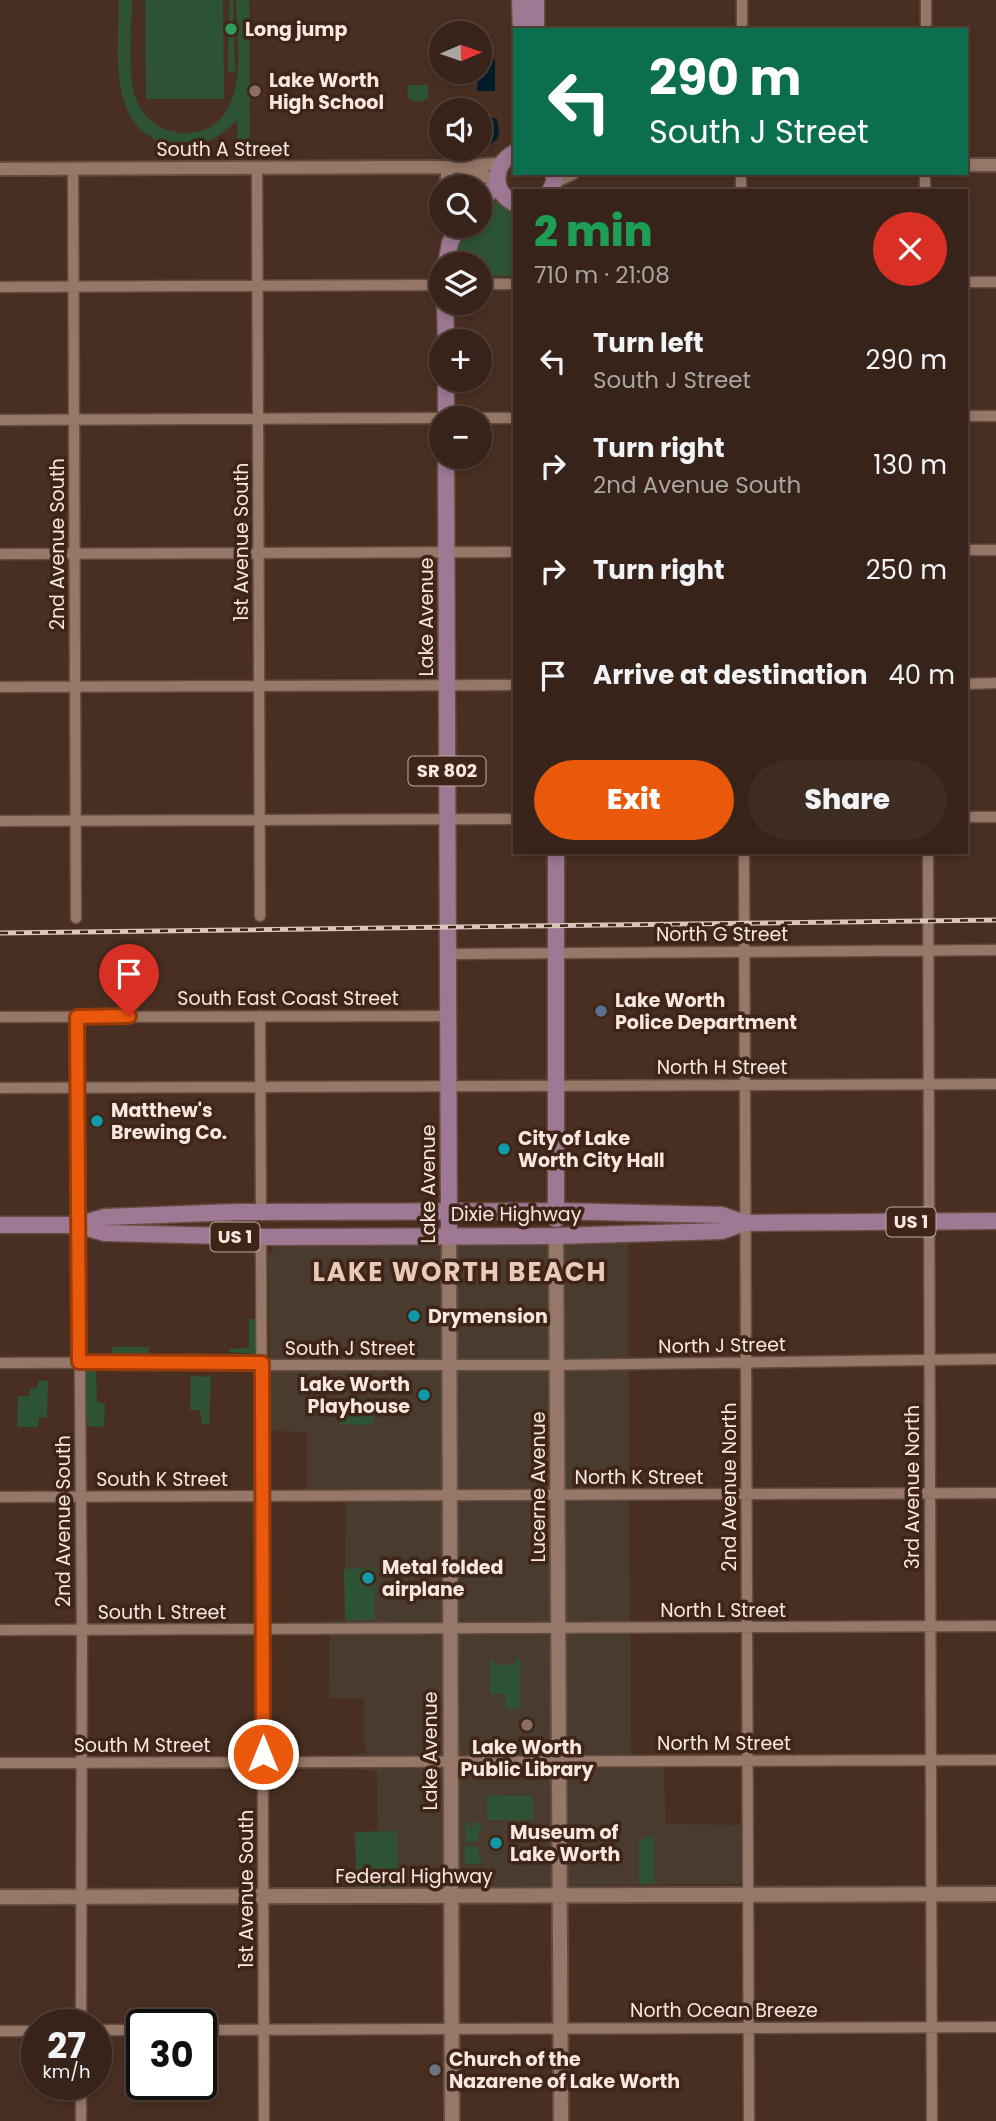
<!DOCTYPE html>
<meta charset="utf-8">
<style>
:root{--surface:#372319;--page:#3e2b22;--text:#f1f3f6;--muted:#aaa4a2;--line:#514038;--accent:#ea580c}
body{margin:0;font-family:Poppins,sans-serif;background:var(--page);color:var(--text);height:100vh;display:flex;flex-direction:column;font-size:26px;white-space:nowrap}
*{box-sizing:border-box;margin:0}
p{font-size:23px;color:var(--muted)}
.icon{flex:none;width:38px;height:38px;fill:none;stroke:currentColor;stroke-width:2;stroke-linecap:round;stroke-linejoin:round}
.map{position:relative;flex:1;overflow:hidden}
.sheet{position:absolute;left:513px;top:189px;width:455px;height:665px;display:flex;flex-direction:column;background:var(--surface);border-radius:0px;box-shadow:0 4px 10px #0003,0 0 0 2px var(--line)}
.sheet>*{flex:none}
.top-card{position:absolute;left:513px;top:28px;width:455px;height:147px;border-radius:0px;box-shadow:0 4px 10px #0003,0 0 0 2px var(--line);background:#0b6e4f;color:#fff;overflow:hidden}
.needle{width:46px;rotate:88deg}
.tools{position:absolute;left:429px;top:21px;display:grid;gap:14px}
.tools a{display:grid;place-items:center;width:63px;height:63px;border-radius:50%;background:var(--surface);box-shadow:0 4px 10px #0003,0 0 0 2px var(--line);font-size:35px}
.speed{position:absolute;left:21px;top:2009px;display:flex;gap:14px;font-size:35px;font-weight:700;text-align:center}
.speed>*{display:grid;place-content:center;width:91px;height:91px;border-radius:50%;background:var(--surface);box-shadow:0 4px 10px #0003,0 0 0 2px var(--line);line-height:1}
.speed small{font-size:18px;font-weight:400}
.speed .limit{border:4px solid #111;border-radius:10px;background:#fff;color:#111}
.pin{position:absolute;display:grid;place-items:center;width:60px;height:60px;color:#fff;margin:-72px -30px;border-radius:50% 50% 50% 0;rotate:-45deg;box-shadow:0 0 7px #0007}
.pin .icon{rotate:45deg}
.me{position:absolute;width:77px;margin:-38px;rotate:0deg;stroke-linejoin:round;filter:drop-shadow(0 0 5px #0008)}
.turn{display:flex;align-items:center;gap:24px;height:147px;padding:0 21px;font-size:32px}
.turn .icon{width:91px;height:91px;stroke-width:2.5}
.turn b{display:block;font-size:49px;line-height:60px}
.round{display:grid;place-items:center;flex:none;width:74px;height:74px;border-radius:37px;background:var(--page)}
.overview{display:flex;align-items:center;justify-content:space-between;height:119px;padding:0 21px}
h1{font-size:42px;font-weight:800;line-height:52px;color:#1e9e55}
.button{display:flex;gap:14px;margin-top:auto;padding:14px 21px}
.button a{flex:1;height:80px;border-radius:42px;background:var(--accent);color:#fff;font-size:28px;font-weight:800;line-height:80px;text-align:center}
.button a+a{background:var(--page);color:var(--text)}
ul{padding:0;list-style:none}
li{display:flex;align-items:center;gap:21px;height:105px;padding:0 21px}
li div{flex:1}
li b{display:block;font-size:26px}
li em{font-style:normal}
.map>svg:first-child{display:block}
</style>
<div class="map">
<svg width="996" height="2121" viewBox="0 0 996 2121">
<rect width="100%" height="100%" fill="#492f21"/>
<!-- commercial -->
<path fill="#493b2d" d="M628,1239l3,528h33l2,57 77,1v54l-3,5 -384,4 -1,-55 23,-2 -1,-60 -17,-1 -2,-16 7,-1 -2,-55h-34l1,-75 1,-3h14l1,-114 2,-12 -42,-2 1,-60 -36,-1 -3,-177 11,-10z"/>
<!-- green -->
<path fill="#2d5334" d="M119,0h13c0,26 -5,72 3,96 5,17 19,31 36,35 12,4 26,2 37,-3 41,-21 29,-89 28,-128h13l1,148h-13v-28c-17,18 -37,29 -62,25 -70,-11 -56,-94 -56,-145z
M145,0h78l1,99h-78z
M229,0h4l2,71 -7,1z
M407,85h21v12l-6,5 -12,-2 -2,-3z
M498,200l16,7v69h-34v-12h-26v-7l13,-31h13v-10z
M249,1319h6v35l-26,-2v-3l20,-1z
M112,1347h37v6h-36z
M86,1371h10l1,31 8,1 -1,24 -18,-1z
M191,1376l20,1 -2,47 -7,1 -2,-15h-10z
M39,1380l9,1 -1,36 -8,1 -1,9h-21l1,-31h11l1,-7 7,-1z
M357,1399h18l-2,26 -33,-1 1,-17 15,-1z
M374,1568l2,5 -2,47h-29l-1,-51z
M516,1658h4v51h-14l-1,-15h-15v-34h4l1,5h20z
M487,1795l46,1v24h-46z
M468,1822l1,4h5v-4l9,1 -7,19h-10l-1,-19z
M397,1831l1,56 -37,1 -4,-2 -2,-54z
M654,1835v49h-15v-44z
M465,1846l12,1 5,17h-17z"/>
<!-- water -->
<path fill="#001d2d" d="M480,60h15v31h-18z
M480,114l17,5 2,14 -2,6 -6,5 -11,1z"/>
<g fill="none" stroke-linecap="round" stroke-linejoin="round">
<defs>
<path id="minor" d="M742,0v30
M926,30v-30
M257,168l3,748
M73,169l3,749
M741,173v18
M925,173v18
M966,282h30
M480,284h34
M0,287l441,-2
M966,416h30
M480,418h34
M0,420l441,-2
M966,550h30
M0,554l514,-2
M966,684l30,-1
M0,687l514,-2
M966,817h30
M0,821l514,-2
M744,852l5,1269
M928,852l4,1269
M449,954l547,-4
M260,1016l1,196
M0,1017l449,-1
M77,1017l5,619 -1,389
M0,1088l996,-4
M261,1237l3,884
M0,1363l254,-1 16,3h289l437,-6
M0,1497l996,-4
M0,1630l996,-4
M0,1763l996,-3
M96,2030h46
M201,2030l795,-3
M0,2031h37
M81,2084v37"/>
<path id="tertiary" d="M966,165h30
M463,168l34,13
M0,169l447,-2 55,-3
M554,182l19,-9
M447,187v-20"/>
<path id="secondary" d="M449,1236l3,885
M556,1236l5,885
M0,1897l996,-3"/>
<path id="primary" d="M520,0l1,30
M536,0v30
M514,153c-21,11 -23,39 0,50
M550,191l4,-9v-9
M480,203l17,-19
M446,264l4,-21 8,-17
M445,303l1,38
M446,380v38
M446,457l3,779
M556,852v367
M0,1225h77l28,8 156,4 295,-1 166,-5 22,-8
M77,1225l28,-8 131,-5 320,-1 166,4 22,8 252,-2"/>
</defs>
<!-- minor casing -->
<use href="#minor" stroke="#634c40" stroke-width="13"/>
<!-- tertiary casing -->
<use href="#tertiary" stroke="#634c40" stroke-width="16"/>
<!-- secondary casing -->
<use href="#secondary" stroke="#634c40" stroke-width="18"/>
<!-- primary casing -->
<use href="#primary" stroke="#634c40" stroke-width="19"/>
<!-- minor -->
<use href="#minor" stroke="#967868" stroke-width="10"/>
<!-- tertiary -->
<use href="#tertiary" stroke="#967868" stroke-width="12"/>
<!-- secondary -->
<use href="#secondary" stroke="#967868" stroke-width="14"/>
<!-- primary -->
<use href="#primary" stroke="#9f7893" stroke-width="16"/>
<defs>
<path id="rail" d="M0,933l996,-13"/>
</defs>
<!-- rail casing -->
<use href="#rail" stroke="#d9c6bc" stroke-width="5"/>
<!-- rail -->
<use href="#rail" stroke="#3e2517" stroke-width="2.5" stroke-dasharray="8" stroke-linecap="butt"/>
</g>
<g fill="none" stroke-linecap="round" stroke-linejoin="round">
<defs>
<path id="route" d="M129,1016l-52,1 2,345 183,1 1,391"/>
</defs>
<!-- route casing -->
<use href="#route" stroke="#983908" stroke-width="18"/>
<!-- route -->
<use href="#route" stroke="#ea580c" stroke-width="12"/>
</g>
<!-- markers -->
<circle fill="#2e9e5b" stroke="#3e2517" stroke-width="2.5" cx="231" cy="29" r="7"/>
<g fill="#8d6e63" stroke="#3e2517" stroke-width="2.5">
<circle cx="255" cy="91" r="7"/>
<circle cx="527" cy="1725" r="7"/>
</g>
<circle fill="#5c6f8a" stroke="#3e2517" stroke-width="2.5" cx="601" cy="1011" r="7"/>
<g fill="#0f9aa8" stroke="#3e2517" stroke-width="2.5">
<circle cx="97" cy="1121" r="7"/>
<circle cx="504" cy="1149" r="7"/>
<circle cx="414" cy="1316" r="7"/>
<circle cx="424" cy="1395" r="7"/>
<circle cx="368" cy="1578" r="7"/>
<circle cx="496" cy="1843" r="7"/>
</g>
<circle fill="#6b7280" stroke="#3e2517" stroke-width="2.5" cx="435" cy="2070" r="7"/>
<g text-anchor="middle" stroke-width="7" stroke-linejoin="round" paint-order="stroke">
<!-- shield labels -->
<g fill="#3e2517" stroke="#c0ada2" stroke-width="2">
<rect x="408.5" y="756.5" width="77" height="29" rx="5"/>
<rect x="886.5" y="1207.5" width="49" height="29" rx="5"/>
<rect x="210.5" y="1222.5" width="49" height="29" rx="5"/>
</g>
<g font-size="18" font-weight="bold" fill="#f8e7de">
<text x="447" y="777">SR 802</text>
<text x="911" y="1228">US 1</text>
<text x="235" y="1243">US 1</text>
</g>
<!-- poi labels -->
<g font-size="19" font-weight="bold" fill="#f8e7de" stroke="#3e2517" text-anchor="start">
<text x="245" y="36">Long jump</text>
<text x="269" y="87">Lake Worth<tspan x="269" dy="22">High School</tspan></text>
<text x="615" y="1007">Lake Worth<tspan x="615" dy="22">Police Department</tspan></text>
<text x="111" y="1117">Matthew's<tspan x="111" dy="22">Brewing Co.</tspan></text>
<text x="518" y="1145">City of Lake<tspan x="518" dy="22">Worth City Hall</tspan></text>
<text x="428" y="1323">Drymension</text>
<text x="410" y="1391" text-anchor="end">Lake Worth<tspan x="410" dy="22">Playhouse</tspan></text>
<text x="382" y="1574">Metal folded<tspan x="382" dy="22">airplane</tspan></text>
<text x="527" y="1754" text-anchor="middle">Lake Worth<tspan x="527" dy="22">Public Library</tspan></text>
<text x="510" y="1839">Museum of<tspan x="510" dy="22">Lake Worth</tspan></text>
<text x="449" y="2066">Church of the<tspan x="449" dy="22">Nazarene of Lake Worth</tspan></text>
</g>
<!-- street labels -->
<g font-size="19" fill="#f8e7de" stroke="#3e2517">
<text x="223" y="156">South A Street</text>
<text transform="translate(241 542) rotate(-90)" y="7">1st Avenue South</text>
<text transform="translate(57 544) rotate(-90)" y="7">2nd Avenue South</text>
<text transform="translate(426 617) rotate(-90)" y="7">Lake Avenue</text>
<text x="722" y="941">North G Street</text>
<text x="288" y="1005">South East Coast Street</text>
<text x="722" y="1074">North H Street</text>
<text transform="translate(428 1184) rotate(-90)" y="7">Lake Avenue</text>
<text x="516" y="1221">Dixie Highway</text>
<text transform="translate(722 1345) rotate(-1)" y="7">North J Street</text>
<text x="350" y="1355">South J Street</text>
<text x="639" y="1484">North K Street</text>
<text x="162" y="1486">South K Street</text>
<text transform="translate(538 1487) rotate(-90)" y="7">Lucerne Avenue</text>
<text transform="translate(729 1487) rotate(-90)" y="7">2nd Avenue North</text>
<text transform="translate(912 1487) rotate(-90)" y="7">3rd Avenue North</text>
<text transform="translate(63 1521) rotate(-90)" y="7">2nd Avenue South</text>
<text x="723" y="1617">North L Street</text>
<text x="162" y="1619">South L Street</text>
<text x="724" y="1750">North M Street</text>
<text x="142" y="1752">South M Street</text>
<text transform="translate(430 1751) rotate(-90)" y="7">Lake Avenue</text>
<text x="414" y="1883">Federal Highway</text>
<text transform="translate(246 1889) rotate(-90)" y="7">1st Avenue South</text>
<text x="724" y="2017">North Ocean Breeze</text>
</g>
<!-- district labels -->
<g font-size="26" font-weight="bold" letter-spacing="2" fill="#ebcab8" stroke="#3e2517">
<text x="460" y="1281">LAKE WORTH BEACH</text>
</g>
</g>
</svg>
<div class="tools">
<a><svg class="needle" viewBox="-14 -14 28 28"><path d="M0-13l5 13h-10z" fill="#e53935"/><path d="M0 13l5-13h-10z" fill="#aaa4a2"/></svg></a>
<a><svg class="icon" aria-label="sound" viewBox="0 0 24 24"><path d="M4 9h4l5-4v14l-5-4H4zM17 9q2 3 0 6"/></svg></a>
<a><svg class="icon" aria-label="search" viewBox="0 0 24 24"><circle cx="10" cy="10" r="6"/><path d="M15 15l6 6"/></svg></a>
<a><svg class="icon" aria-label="layers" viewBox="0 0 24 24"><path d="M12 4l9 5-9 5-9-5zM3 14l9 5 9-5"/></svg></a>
<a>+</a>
<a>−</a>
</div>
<div class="speed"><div>27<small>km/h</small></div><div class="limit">30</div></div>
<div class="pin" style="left:129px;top:1016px;background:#d93025"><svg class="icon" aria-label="arrive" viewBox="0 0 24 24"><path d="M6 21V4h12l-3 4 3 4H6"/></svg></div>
<svg class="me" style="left:263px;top:1754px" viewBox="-20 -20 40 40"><circle r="17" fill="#ea580c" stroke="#fff" stroke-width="3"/><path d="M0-11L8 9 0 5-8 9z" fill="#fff"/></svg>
<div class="top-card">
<div class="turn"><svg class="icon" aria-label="left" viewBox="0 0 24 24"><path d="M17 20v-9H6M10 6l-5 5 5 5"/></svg><div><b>290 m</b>South J Street</div></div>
</div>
<section class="sheet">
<div class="overview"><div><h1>2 min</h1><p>710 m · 21:08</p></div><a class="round" style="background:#d93025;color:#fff"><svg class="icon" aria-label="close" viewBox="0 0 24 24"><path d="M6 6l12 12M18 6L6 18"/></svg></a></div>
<ul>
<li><svg class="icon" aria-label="left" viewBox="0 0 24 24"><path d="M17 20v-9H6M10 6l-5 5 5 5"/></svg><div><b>Turn left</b><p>South J Street</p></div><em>290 m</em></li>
<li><svg class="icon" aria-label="right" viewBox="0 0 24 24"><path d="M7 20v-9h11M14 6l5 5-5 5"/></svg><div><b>Turn right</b><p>2nd Avenue South</p></div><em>130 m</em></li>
<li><svg class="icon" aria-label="right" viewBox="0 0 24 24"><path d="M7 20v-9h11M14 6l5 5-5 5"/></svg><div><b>Turn right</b></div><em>250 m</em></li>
<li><svg class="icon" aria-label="arrive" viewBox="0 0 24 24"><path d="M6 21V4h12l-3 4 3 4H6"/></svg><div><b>Arrive at destination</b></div><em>40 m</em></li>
</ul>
<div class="button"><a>Exit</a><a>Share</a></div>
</section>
</div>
